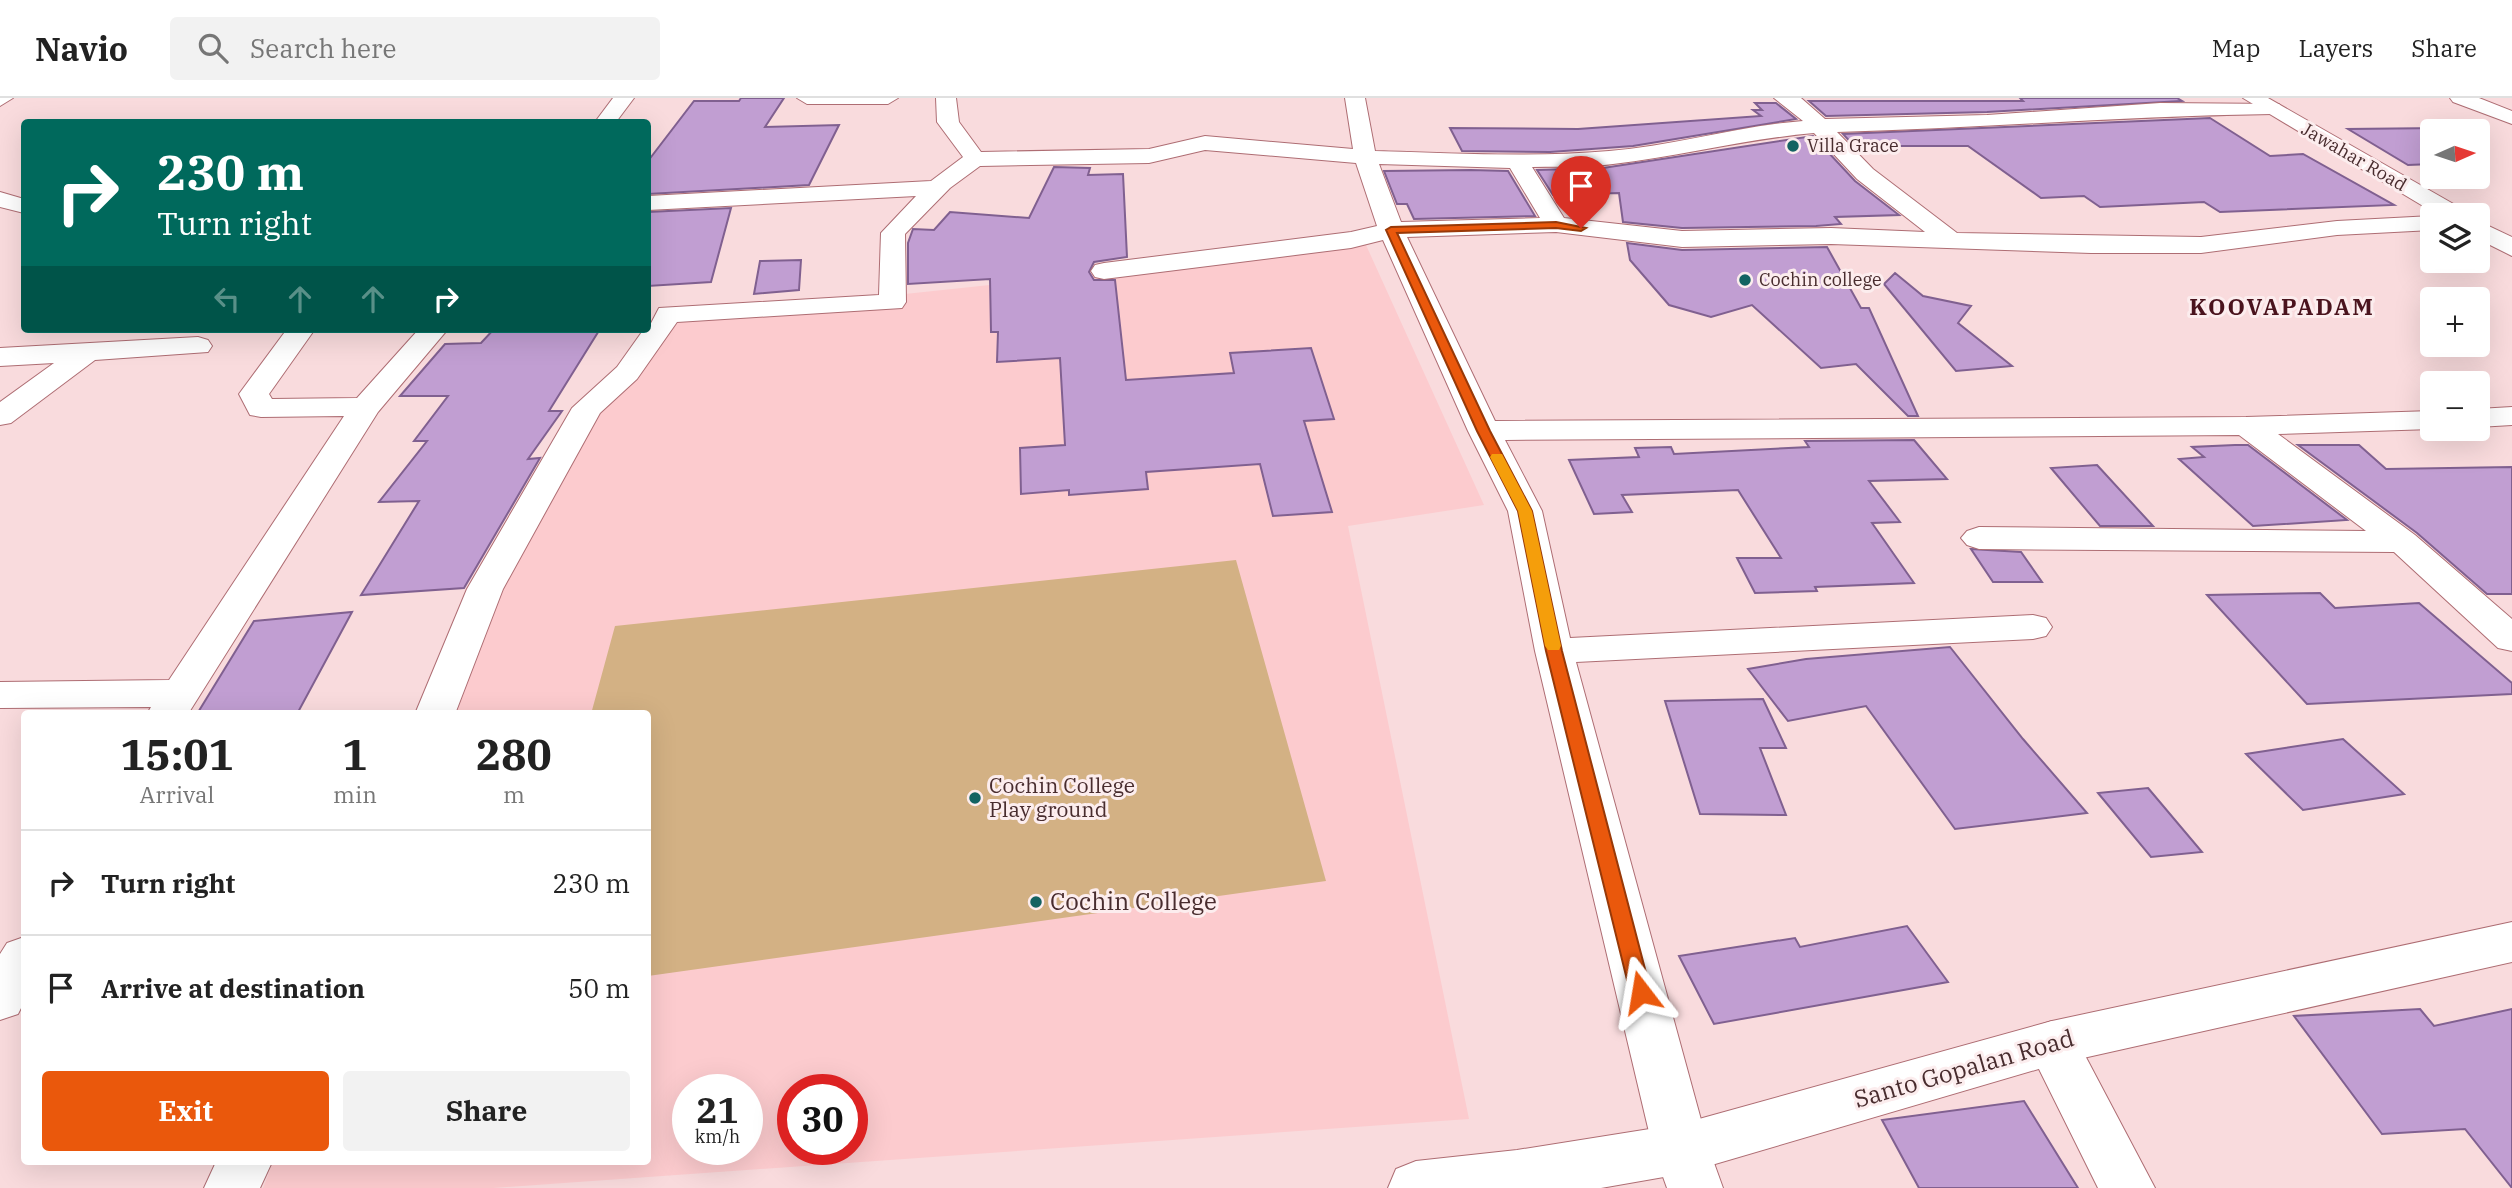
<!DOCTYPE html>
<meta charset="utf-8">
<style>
:root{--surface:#fff;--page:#f2f2f2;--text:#222;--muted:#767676;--line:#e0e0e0;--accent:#ea580c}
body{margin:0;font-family:"IBM Plex Serif",serif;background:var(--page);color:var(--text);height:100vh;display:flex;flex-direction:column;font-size:26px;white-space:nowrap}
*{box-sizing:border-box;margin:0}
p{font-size:23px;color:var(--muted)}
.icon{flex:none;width:38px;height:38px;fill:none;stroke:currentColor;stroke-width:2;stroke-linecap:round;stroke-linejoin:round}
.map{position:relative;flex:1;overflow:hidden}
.drawer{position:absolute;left:21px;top:612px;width:630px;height:455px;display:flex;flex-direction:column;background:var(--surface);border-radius:7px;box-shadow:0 7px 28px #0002}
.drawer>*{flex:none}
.hud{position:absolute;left:21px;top:21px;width:630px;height:214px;border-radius:7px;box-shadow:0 7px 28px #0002;background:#00695c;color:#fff;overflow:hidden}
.needle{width:46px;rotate:87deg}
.tools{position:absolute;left:2420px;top:21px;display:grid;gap:14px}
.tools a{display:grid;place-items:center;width:70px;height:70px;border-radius:7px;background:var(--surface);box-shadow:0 7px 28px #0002;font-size:35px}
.speed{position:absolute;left:672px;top:976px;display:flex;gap:14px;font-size:35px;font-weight:700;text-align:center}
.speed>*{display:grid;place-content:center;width:91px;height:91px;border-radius:50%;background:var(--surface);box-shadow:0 7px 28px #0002;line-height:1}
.speed small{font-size:18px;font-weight:400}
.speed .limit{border:10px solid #d22;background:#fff;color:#111}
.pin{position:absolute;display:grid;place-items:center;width:60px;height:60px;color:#fff;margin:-72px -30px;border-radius:50% 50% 50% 0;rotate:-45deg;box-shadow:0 0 7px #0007}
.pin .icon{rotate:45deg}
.me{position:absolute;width:77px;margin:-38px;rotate:346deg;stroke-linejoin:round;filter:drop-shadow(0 0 5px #0008)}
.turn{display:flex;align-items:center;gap:24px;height:147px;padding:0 21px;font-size:32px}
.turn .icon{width:91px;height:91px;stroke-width:2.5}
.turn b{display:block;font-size:49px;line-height:60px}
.lanes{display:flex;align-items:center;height:66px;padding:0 21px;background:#0003;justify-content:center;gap:35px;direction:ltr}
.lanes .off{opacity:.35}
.eta{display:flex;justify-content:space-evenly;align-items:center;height:119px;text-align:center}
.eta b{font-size:42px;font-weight:700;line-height:49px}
.action{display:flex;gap:14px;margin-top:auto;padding:14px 21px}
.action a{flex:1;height:80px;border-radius:7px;background:var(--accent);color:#fff;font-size:28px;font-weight:700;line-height:80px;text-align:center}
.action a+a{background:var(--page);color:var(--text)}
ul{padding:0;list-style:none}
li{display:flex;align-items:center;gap:21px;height:105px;padding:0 21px;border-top:2px solid var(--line)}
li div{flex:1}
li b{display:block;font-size:26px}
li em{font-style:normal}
header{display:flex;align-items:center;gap:42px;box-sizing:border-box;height:98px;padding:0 35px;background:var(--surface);border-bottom:2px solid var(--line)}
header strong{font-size:33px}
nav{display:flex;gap:38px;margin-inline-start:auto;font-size:24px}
.search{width:490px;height:63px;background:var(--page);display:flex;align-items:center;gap:18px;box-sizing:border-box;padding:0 24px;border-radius:7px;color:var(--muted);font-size:26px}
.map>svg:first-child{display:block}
</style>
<header>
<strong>Navio</strong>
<div class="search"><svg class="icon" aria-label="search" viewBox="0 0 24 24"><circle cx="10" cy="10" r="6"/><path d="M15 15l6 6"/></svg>Search here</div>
<nav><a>Map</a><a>Layers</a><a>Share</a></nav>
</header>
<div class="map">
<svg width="2512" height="1090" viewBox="0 0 2512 1090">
<rect width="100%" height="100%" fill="#f9dbdd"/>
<!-- built -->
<path fill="#fccbce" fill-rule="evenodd" d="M1366,147l118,260 -136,21 121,593 -976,69h-230l10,-26h375v-448h-198l49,-125 104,-189 76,-78 225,-18 1,-10zM688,992h59v60h-59zM793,992h59v60h-59z"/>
<!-- green -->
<path fill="#d3b184" d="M1236,462l90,321 -678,95v-262h-57l24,-88z"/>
<!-- building -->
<path fill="#c19ed2" stroke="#806090" stroke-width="2" d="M741,0h43l-19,29 74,-2 -30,60 -161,9v-33l46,-60h45z
M2020,0h157l5,3 -195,11 -161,4 -17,-15h214z
M1755,5h21l20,16 -163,27 -83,6 -88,-1 -12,-23 128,1 183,-13 -8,-6h9z
M2210,20l60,38 33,-2 91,51 -174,7 -16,-10 -104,5 -16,-11 -43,2 -73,-52h-114l-11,-12z
M2443,30l5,3h-16v33l-24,1 -60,-36z
M1813,38l42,45 44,34 -64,2 6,7 -25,2 -134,2 -59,-6 -4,-29 -66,2 -16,-25 66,-2z
M1054,69l36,1 -2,7 35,-1 4,83 -33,5 -5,10 5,8h21l11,100 108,-7 -4,-20 81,-5 23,71 -30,2 28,91 -59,4 -13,-52 -114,8 2,17 -79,6v-5l-48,4 -1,-46 45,-3 -5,-87 -63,4 1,-30h-7l-1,-53 -82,5v-41l5,-14 21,1 16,-18 79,6z
M1471,72l37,1 27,45 -121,3 -7,-15h-10l-13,-33z
M731,110l-20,74 -63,4v-74z
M1627,145l55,7 145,-3 34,61h8l49,108h-10l-52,-52 -35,4 -69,-63 -41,12 -42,-12 -39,-45z
M801,162l-2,30 -45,4 6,-33z
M1895,175l28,23 48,10 -13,17 54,43 -56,5 -72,-87z
M494,231h106l-51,82h13l-34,48 12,-1 -76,130 -103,7 58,-94 -40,1 48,-61h-13l34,-45h-48l45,-52 36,-1z
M1914,342l33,39 -78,2 31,41 -28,1 42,60 -99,4 2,4 -62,2 -18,-35h44l-43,-68 -116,5 10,17 -38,2 -25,-54 70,-3 -4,-9 36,-1 3,7 135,-7 -4,-6z
M2235,347h13l99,75 -94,6 -74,-67 25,-2 -12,-10z
M2298,347h61l27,24 126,-2v127h-25l-70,-61z
M2097,367l56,61h-53l-49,-58z
M1971,451l50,3 21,30h-49z
M2320,495l15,15 84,-5 93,80v11l-205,10 -100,-109z
M352,514l-55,102h-100l57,-93z
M1950,549l73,92 64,74 -132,16 -89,-123 -78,15 -40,-52 58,-10z
M1763,601l23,49h-26l26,67 -86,-1 -35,-113z
M2343,641l61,55 -101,16 -57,-56z
M2148,690l54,64 -51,5 -53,-64z
M1907,828l41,56 -234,42 -35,-68 116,-18 5,9z
M2420,911l14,17 78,-17v179l-47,-59 -83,5 -88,-118z
M2024,1003l54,87h-159l-37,-68z"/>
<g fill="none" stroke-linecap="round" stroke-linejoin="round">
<defs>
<path id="minor" d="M613,0h21l-18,24h-21z
M797,0h101l-10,6h-81z
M936,0h20l3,24 22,30 168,-3 56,-13 148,13 -8,-51h20l10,53c78,2 156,7 234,0 66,-5 129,-25 194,-30l-29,-23h27l24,21 162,-4 173,-12 119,1 3,4 -10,6c-145,2 -290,14 -435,18l36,37 84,64 244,4 136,-16 95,-5v14l-95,5 -136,18h-110l-260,-9 -149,3 -126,-15 -149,5 88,184 751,-4 186,-6v18l-154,5 137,101 97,84v32l-14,-3 -104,-96 -415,-3 -12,-4 -6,-7 6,-7 12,-4 387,4 -127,-96 -734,5 37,71 28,127 463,-23 13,3 6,9 -6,9 -13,3 -457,23 133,487 14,39h-56l-14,-39 -118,-498 -27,-140 -40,-80 -85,-191 -32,8 -247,31 -9,-2 -4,-6 4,-6 9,-2 247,-31 26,-6 -21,-63 -151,-13 -56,13 -169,3 -30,22 -45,46 1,68 -4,6 -225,14 -40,57 -37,34 -97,176 -48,125h-40l52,-125 105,-181 45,-41 27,-38h4l11,-21 220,-13 2,-62 35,-37 -268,14v-14l283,-15 32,-24 -26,-35zM1814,35l43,46 68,53 -94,-4 -149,3 -118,-13 -32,-51c27,-1 54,1 81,-3 68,-8 133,-25 201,-31zM1379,66l131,4 30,50 -139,4z
M2450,0h29l33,13v13l-59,-22z
M0,94l24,7v14l-24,-6z
M287,231h28l-46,65 3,5 85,-1 62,-69h29l-70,83 -190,302h-41l4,-7 -151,1v-26l169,-2 175,-264 -83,1 -11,-2 -11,-21z
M198,239l10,3 4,6 -4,6 -113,8 -84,63 -11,2v-23l54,-39 -54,3v-18z
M2512,309v18l-34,2v-18z
M24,839v65l-6,12 -18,6v-66l7,-11z
M2052,923l18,6 85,161h-57l-72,-145 8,-16z
M216,1064h56l-12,26h-56z"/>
<path id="secondary" d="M0,0h13l-13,8z
M2243,0h25l196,112 3,5h-29z
M2478,123l34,16v19l-34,-17z
M2512,824v40l-460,103 -371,109 -80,14h-213l8,-19 20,-8 101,-11 164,-26 371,-103z"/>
</defs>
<!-- minor casing -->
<use href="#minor" stroke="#ae6d73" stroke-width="2"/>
<!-- secondary casing -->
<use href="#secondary" stroke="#ae6d73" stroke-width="2"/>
<!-- minor -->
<use href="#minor" fill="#fff" fill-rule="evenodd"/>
<!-- secondary -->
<use href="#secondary" fill="#fff" fill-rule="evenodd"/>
</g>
<!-- route -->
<path fill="#ea580c" stroke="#983908" stroke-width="2" d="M1556,124l30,6 -5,3 -25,-3 -159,5 93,198 42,80 30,140 89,341 -3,6 -7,3 -8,-3 -3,-6 -84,-341 -28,-140 -41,-80 -91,-201 5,-3z"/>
<!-- slow -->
<path fill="#f59e0b" d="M1492,356h10l30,57 29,135 -2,4h-11l-3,-4 -27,-135 -28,-54z"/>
<!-- markers -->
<g fill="#136362" stroke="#fcedee" stroke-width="2.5">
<circle cx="1793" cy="48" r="7"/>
<circle cx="1745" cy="182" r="7"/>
<circle cx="975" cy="700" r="7"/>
<circle cx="1036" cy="804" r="7"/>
</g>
<g text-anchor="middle" stroke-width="6" stroke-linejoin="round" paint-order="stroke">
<!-- far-poi labels -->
<g font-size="18" fill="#482c2e" stroke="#fcedee" text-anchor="start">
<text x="1807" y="54">Villa Grace</text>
<text x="1759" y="188">Cochin college</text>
</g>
<!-- far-street labels -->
<g font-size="18" fill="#482c2e" stroke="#fcedee">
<text transform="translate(2354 59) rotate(30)" y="6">Jawahar Road</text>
</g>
<!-- poi labels -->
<g font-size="21" fill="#482c2e" stroke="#fcedee" text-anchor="start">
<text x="989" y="695">Cochin College<tspan x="989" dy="24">Play ground</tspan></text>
</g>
<!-- far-district labels -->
<g font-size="23" font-weight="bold" letter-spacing="2" fill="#4a131d" stroke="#fcedee">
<text x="2282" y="217">KOOVAPADAM</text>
</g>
<!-- near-poi labels -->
<g font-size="24" fill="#482c2e" stroke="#fcedee" text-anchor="start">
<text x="1050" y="812">Cochin College</text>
</g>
<!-- near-street labels -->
<g font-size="24" fill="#482c2e" stroke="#fcedee">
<text transform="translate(1964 971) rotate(-16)" y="8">Santo Gopalan Road</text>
</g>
</g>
</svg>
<div class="tools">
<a><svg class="needle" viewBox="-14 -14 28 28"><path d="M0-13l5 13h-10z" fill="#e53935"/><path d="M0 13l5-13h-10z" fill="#767676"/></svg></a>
<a><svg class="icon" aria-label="layers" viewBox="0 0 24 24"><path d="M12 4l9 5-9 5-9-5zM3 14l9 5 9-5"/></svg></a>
<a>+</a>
<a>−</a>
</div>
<div class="speed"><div>21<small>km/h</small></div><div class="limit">30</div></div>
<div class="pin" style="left:1581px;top:130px;background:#d93025"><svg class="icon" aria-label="arrive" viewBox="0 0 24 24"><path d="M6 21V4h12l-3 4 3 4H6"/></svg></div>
<svg class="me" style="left:1641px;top:894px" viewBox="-20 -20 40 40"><path d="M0-17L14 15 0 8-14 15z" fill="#ea580c" stroke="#fff" stroke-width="4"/></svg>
<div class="hud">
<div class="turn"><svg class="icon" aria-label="right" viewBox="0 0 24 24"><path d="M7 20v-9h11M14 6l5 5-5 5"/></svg><div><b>230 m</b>Turn right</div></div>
<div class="lanes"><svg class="icon off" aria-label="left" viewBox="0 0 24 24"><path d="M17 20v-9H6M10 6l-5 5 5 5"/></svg><svg class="icon off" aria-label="ahead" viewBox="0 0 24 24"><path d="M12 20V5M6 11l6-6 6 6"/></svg><svg class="icon off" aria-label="ahead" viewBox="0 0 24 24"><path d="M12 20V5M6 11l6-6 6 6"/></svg><svg class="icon" aria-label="right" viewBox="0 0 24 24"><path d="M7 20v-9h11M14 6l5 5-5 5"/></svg></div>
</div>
<section class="drawer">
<div class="eta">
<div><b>15:01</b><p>Arrival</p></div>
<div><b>1</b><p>min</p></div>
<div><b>280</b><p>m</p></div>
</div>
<ul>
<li><svg class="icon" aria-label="right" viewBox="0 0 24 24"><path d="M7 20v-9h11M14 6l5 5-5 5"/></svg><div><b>Turn right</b></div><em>230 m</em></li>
<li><svg class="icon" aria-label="arrive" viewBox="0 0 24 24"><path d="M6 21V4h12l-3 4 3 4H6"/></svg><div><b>Arrive at destination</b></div><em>50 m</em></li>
</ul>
<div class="action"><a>Exit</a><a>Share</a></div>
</section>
</div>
